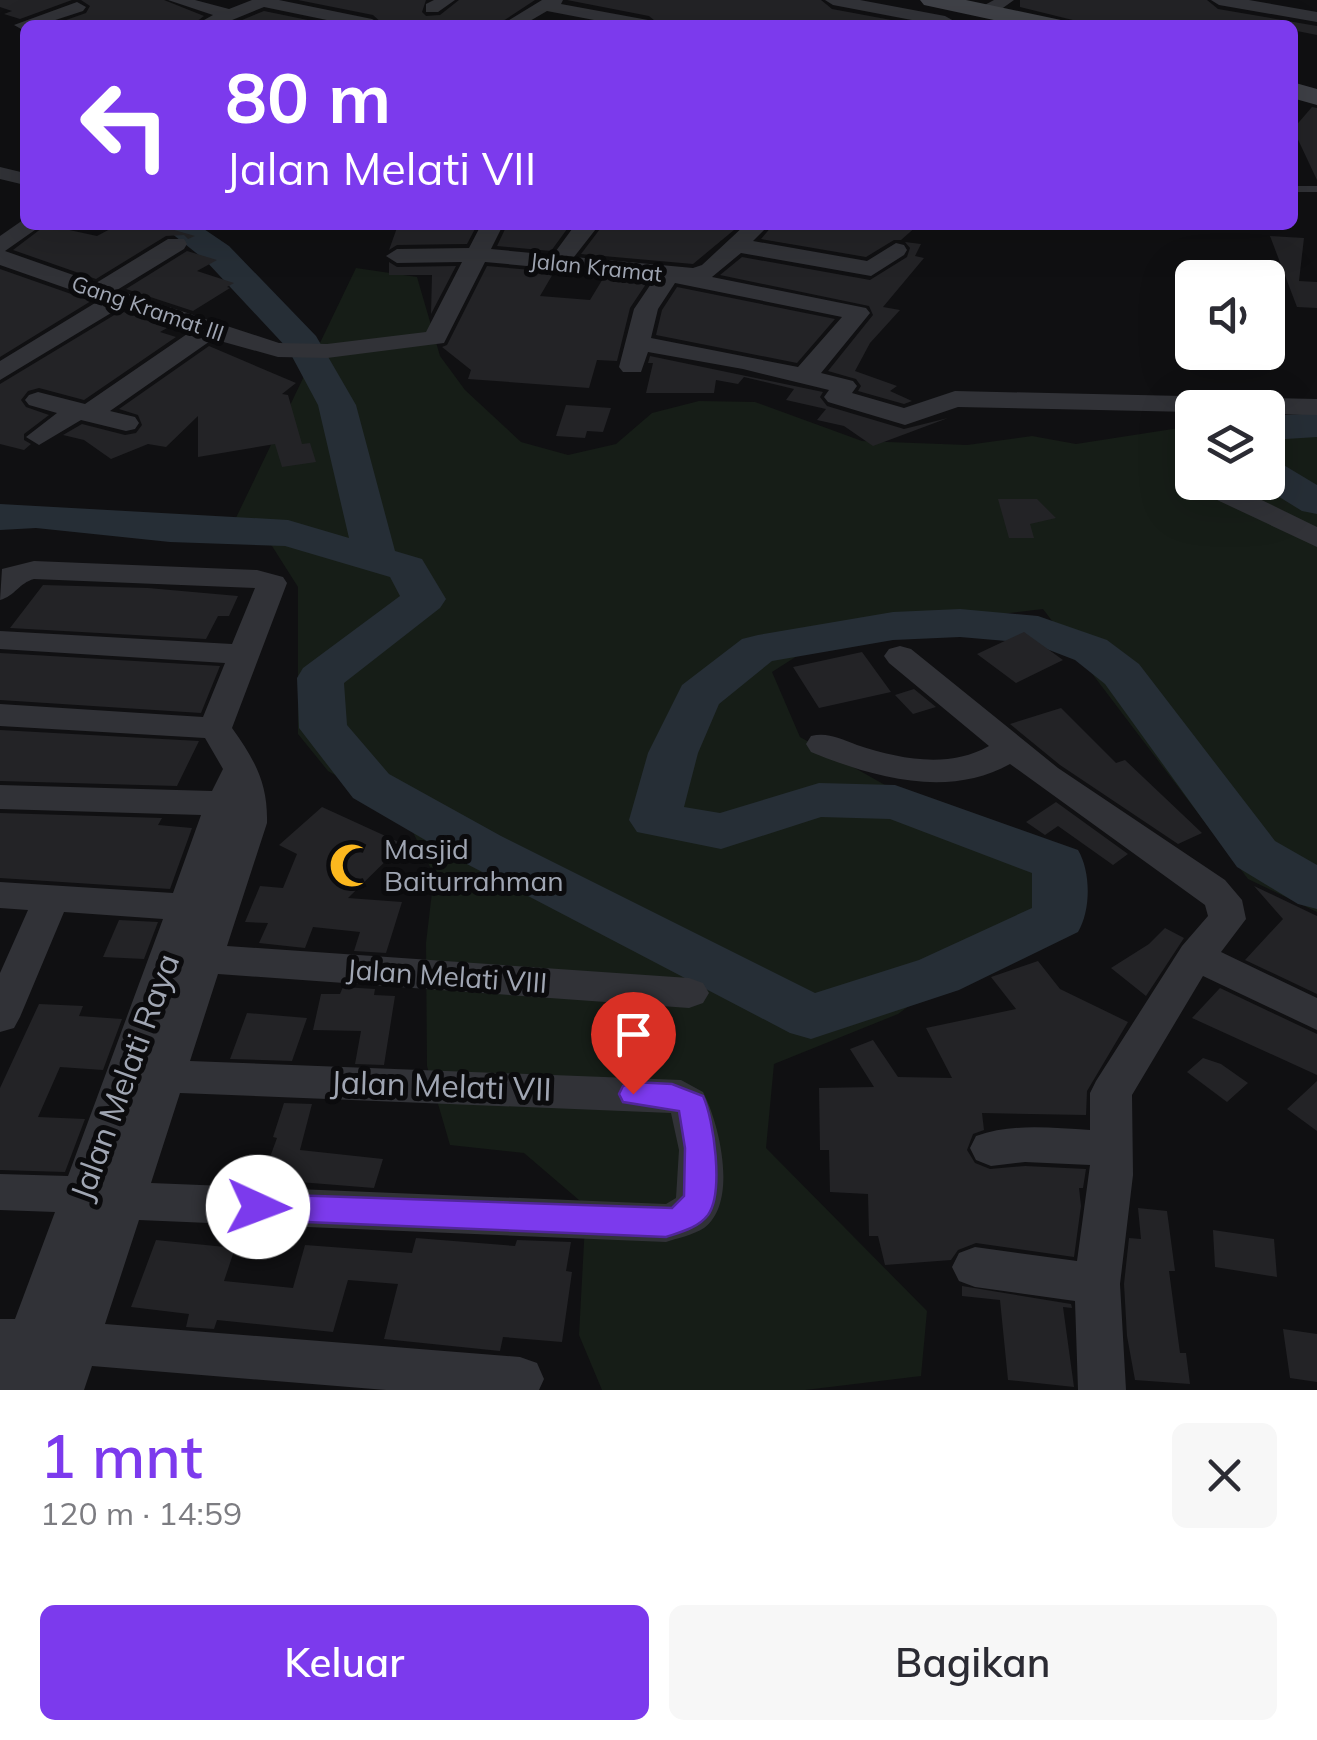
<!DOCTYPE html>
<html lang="id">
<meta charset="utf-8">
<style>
:root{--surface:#fff;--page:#f7f7f7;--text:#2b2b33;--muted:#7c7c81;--accent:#7c3aed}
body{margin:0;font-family:Mulish,sans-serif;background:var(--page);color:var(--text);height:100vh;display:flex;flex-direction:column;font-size:38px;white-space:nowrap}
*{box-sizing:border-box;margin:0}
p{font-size:32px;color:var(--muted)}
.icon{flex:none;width:55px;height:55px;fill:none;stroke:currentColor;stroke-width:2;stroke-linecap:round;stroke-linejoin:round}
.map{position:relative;height:1390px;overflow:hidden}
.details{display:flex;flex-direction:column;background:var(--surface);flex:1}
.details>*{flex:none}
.top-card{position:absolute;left:20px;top:20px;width:1278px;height:210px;border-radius:15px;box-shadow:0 10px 40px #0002;background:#7c3aed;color:#fff;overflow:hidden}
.fabs{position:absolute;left:1175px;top:260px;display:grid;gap:20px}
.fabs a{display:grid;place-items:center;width:110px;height:110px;border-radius:15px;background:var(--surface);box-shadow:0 10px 40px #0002;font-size:50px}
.pin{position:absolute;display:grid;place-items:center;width:85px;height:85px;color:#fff;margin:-102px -42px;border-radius:50% 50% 50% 0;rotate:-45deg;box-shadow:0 0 10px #0007}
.pin .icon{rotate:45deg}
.me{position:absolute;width:110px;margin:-55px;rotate:92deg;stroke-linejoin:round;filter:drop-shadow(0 0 8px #0008)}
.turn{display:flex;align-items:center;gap:35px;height:210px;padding:0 40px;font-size:45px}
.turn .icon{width:130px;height:130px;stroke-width:2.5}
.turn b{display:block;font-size:70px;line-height:85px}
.round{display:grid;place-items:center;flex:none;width:105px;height:105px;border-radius:15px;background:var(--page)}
.headline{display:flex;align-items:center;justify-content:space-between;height:170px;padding:0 40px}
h1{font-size:60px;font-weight:600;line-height:75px;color:var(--accent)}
.primary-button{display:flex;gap:20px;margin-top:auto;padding:20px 40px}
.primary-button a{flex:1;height:115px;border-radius:15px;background:var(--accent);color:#fff;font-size:40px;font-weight:600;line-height:115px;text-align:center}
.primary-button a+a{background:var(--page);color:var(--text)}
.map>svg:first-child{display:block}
</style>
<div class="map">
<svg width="1317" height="1390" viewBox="0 0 1317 1390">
<rect width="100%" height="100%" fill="#101012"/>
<!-- green -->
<path fill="#161d17" d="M356,268l61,9 23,79 25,34 56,52 47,13 48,-11 36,-31 47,-12 56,1 107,39 105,4 65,-9 44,8 116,-18v56h76v-59h49v489l-69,-33 -205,-270 -213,26 -58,37 28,65 269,152 -171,125 -124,50 -8,84 161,163 -6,65 -116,14h-203l-23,-55 7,-129 -62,-53 -74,-8 -23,-79 -1,-123 8,-68 -30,-61 -76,-43 -30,-37v-147l-26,-41 -39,-22z"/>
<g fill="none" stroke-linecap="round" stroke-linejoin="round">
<!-- river -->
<path fill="#262e36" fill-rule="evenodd" d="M161,225h37l31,21 87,90 40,69 39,146 27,8 24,40 -6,9 -96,75 3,42 42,49 112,62 314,157 104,-33 113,-52v-35l-142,-54 -69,-2 -100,32 -84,-17 -8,-12 19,-67 34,-68 60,-46 16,-4 135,-23 67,-3 78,7 69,24 32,24 136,177 42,24v44l-19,-5 -61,-37 -132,-183 -30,-24 -44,-17 -71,-6 -67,3 -121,21 -53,43 -21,49 -14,54 36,6 99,-30 76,2 183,65c13,22 13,60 0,82l-119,58 -148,49 -21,-6 -327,-171 -110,-64 -54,-70 -2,-50 6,-10 97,-72 -10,-19 -105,-31 -115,-4 -134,-14 -36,2v-26l288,16 61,18 -31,-133 -30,-56 -83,-89z
M1317,413v24l-49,3v-24z
M1268,461l14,3 35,21v29l-15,-3 -47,-29h13z"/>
</g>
<!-- building -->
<path fill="#232326" d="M0,0h72l-52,19 -16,-5 8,-3 -12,-4z
M81,0h83l40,16 -12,9h-140l34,-12 4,-7z
M298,0h128l-4,12 4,4 14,-1 19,-15h76l-38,25h-113l-11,-10z
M567,0h254l11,9 86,16h-258l-11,-9z
M1020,0h187l11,9 99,17v9l-25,-5v-5h-199l-73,-18z
M264,11l68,14h-102z
M1312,107l5,1v72l-24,-51z
M46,225l51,11 17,-9 43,-2 38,11 -7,3 -4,-4 -18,1 -70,43 -83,-29z
M398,225h79l-10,19 -70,1 -8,5z
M507,225h63l-19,26 -54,-5z
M603,225l102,3 35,-3 -47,39 -112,-10z
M773,225h145l-17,15h-7l-28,17 -105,-18z
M1270,236l34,2 -5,43 18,1v26l-20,-1z
M905,242l16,2 -6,12 9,2 -41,49 17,3 -30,33 -15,28 42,15 -7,5 22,10 -8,3 -46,-13 3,-5 -5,-7 -28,-8 45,-56 -4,-9 -149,-31 22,-18 128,23 37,-23 3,-9z
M187,251l30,9 -20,11 37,12 -7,4 3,1 -37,23 -67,-22z
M389,262l8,5 59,-1 -25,48 1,-39h-43z
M487,266l67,6 -14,24 50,4 14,-23 44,4 -18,27 -13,53 -20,-1 -8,28 -121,-9 3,-9 -29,-23 5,-2z
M0,269l91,32 -91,56z
M677,287l158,32 -38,44 -141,-28 6,-25z
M121,311l46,17 -7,4 16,5 -92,63 -45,-12 -11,3 -7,9 5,7 23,8 -25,19v6l7,4 -7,6 -24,-6v-60z
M209,346l87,37 -14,11 6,1 14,49 8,-1 6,19 -34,5 -7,-23 -77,13v-41l-32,31 -18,-3 -37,15 -27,-19 -21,-5 19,-11 43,11 11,-2 6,-8 -4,-10 -19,-6z
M650,356l173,36 -3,5 7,9 77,23 44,-11 -75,28 -29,-20 -27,-6 9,-11 -40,-9 8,-11 -50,-12 -6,7 -22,-4 -2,13h-68l7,-30h-5z
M566,405l45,3 -8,24 -16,-1 -2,7 -29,-2z
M998,499h39l19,19 -26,6 4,14h-25z
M43,585l105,3 90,8 -9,20h-11l-12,23 -196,-11z
M1024,632l39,28 -47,23 -39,-29z
M862,652l29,40 -72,16 -26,-41z
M0,653l220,13 -19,47 -201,-13z
M914,689l22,18 -23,7 -18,-19z
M1061,708l55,55 9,-3 77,73 -24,11 -118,-79 -50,-41z
M0,730l199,11 -22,45 -177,-5z
M1056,802l72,52 -15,11 -55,-39 -13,9 -19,-13z
M322,807l81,37 -55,54 54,4 -16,51 -32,-2 6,-19 -47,-5 -8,21 -46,-5 9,-20 -23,-1 15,-36 23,2 14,-34 -18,-9z
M0,813l162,5 -4,7 34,3 -22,61 -170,-11z
M1254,886l63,30v78l-72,-34 38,-41z
M119,920l39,2 -14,37 -41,-2z
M1165,928l19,10 -38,58 -35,-28 38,-24z
M1038,961l22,28 68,33 -41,69 -1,24 -104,-2 2,17 -11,4 -6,16 8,13 15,6 35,-3 61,3 -3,19h-4l2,18 -7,51 -98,-14 -18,7 -7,10 -66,5 -7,-29h-9l-1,-42 -38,-2 -1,-42h-9l-1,-62 55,-1 -24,-38 23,-9 25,37 54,1 -26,-50 90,-19 -25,-32z
M343,987l32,2 -1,6 21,1 -11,69 -29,-1 6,-33 -48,-1 8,-36h19z
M1220,988l97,46v41l-125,-57z
M39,1004l44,2 -4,10 43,3 -19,51 -43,-3 -22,50 47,2 -20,53 -65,-2v-82z
M247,1013l60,5 -15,43 -62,-2z
M1203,1058l18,6 27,19 -21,19 -40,-30z
M1317,1081v50l-30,-22z
M284,1103l28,1 -12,46 83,9 -9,29 -112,-9 15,-41 -4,-1z
M1138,1208l29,3 8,60h-6l11,82h6l4,31 -55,-4 -8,-44 -3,-52 5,-46 12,1z
M1213,1230l61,9 3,38 -62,-10z
M416,1238l99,8 2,-6 54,2 -5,29 6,1 -10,70 -59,-5 -3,14 -116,-12 14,-55 -50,-4 -15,52 -116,-12 -3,9 -28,-2 3,-13 -58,-7 25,-67 79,8 -11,33 69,7 12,-43 107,8z
M962,1286l109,18 1,4 -9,-1 11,80 -66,-7 -8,-80 -38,-4z
M1283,1329l34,5v48l-27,-4z"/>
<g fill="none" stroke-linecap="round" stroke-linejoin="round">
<!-- service -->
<path fill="#313237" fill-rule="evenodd" d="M1292,186h25v6h-25z"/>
<!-- minor -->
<path fill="#313237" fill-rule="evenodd" d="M168,0h27l34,9 23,-9h27l93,19 9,5 -30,1 -87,-18 -44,18h-25l18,-10z
M434,0h21l-17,12h-12v-8z
M542,0h21l-2,4 87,16 9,5h-37l-73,-14 -24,14h-22z
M825,0h35l85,16 9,5 -16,4 -105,-20z
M994,0h20l-21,15h-12v-8z
M1211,0h38l68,12v10l-98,-17z
M77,2l9,5 -3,4 -43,14h-15l-2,5 -9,-5z
M0,167l25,6v12l-25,-6z
M23,220l2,5h17l-37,26 91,32 72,-44h16l3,5 -3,5 -67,41 162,53 48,1 99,-12 36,-70 -65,1 -11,-7 11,-7 72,-1 12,-23h22l-12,24 62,6 22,-30h24l-25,32 119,11 9,-3 43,-40h24l-16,16 114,20 29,-18 8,2 3,5 -3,5 -33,21 -130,-23 -29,24 154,31 4,5 -4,5 -45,55 32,8 4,5 -5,7 52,15 51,-17 362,8v16l-49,-1v-6h-76v4l-234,-5 -53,18 -77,-23 -4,-5 5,-7 -86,-21 -95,-17 -7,20h-18l-4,-5 15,-58 21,-31 -170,-16 -41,81 -117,15 -49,-1 -65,-18 -103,72 25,6 4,6 -4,6 -9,2 -45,-11 -42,25 -13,-8 31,-24 -28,-8 -4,-5 4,-5 9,-3 47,12 105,-72 -69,-25 -121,73v-19l100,-61 -100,-35v-29zM675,283l167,34 -44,50 -147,-29 7,-29z
M1206,482h28l3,6 80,39v20l-102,-48z
M34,561l223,9 26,7 4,6 -55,145c22,31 36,54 35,95l-40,123 462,32 14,5 6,10 -6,10 -14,5 -471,-34 -28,87 491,19 22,12c16,31 36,110 1,136 -11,7 -26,10 -38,14l-527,-22 -34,104 415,33 17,6 7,16 -5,11h-153l-294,-24 -8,24h-84v-71h15l40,-107 -55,-2v-36l68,2 95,-257 -99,-7 -44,105 -6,11 -14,4v-59l28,-63 -28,-2v-26l173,11 28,-78 -201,-6v-24l212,6 11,-22 -18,-31 -205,-12v-22l203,13 22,-54 -225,-14v-18l232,13 23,-56 -221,-9c-15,4 -19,17 -34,21l2,-31zM180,1093l491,20 8,37 -3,48 -10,6 -515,-21z
M900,646l11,3 147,119 167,112 17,20 4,19 -25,33 96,46v32l-114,-54 -71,119 1,80 -13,109 6,106h-48l-3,-89 -100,-14 -16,-6 -7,-14 7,-14 16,-6 102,14 13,-96 -65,-3 -34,4 -15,-6 -6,-12 6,-12c37,-13 75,-8 114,-6v-37l6,-12 86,-135 26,-30 -3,-11 -195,-141c-62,35 -138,13 -199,-12l-5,-8 5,-8c17,-4 29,3 46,9 43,14 91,24 132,1l-100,-83 -5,-7 5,-7z"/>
<!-- secondary -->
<path fill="#3f4147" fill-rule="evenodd" d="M920,0h46l95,20 3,5h-47l-93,-20z
M1292,82l25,7v16l-25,-7z"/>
</g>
<!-- route -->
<path fill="#7c3aed" stroke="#51269a" stroke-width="2.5" d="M633,1082l39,2 31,12c11,23 21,97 5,119 -10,13 -27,17 -42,22l-408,-17 -10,-4 -5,-9 5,-9 10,-4 414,14 12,-12 1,-48 -6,-37 -56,-9 -4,-8 4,-8z"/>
<!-- icons -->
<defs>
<symbol id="mosque-bare" viewBox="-9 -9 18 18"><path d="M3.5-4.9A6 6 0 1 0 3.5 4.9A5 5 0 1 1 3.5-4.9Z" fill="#fcb81e" stroke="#0b0b0d" stroke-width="2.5" paint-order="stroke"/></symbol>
</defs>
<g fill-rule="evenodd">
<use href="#mosque-bare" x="320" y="834" width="63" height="63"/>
</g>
<g text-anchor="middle" stroke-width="10" stroke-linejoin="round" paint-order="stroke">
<!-- far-street labels -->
<g font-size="22" fill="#a0a6b3" stroke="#0b0b0d">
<text transform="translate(596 267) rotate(6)" y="8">Jalan Kramat</text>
<text transform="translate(148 308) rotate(19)" y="8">Gang Kramat III</text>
</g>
<!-- poi labels -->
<g font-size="28" fill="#a0a6b3" stroke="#0b0b0d" text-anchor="start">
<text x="384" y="859">Masjid<tspan x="384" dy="32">Baiturrahman</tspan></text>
</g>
<!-- street labels -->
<g font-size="28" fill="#a0a6b3" stroke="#0b0b0d">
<text transform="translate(447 976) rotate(4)" y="10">Jalan Melati VIII</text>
</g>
<!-- near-street labels -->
<g font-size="32" fill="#a0a6b3" stroke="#0b0b0d">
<text transform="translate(125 1077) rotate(-70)" y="11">Jalan Melati Raya</text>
<text transform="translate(441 1086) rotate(2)" y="11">Jalan Melati VII</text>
</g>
</g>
</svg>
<div class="fabs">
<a><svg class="icon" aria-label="sound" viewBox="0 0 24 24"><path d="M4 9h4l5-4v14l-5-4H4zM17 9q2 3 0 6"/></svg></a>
<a><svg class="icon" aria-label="layers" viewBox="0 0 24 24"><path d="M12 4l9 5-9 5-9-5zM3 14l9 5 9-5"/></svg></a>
</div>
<div class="pin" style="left:633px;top:1094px;background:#d93025"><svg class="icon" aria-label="arrive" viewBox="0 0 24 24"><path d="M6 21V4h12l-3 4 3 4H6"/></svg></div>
<svg class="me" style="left:258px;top:1207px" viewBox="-20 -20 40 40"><circle r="19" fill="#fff"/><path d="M0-13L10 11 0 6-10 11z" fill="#7c3aed"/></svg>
<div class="top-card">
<div class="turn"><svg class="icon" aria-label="left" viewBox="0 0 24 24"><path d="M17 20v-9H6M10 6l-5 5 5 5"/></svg><div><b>80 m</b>Jalan Melati VII</div></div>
</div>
</div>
<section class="details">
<div class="headline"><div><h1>1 mnt</h1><p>120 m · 14:59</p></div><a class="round"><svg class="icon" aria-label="close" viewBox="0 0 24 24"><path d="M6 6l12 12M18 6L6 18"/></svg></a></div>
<div class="primary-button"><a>Keluar</a><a>Bagikan</a></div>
</section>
